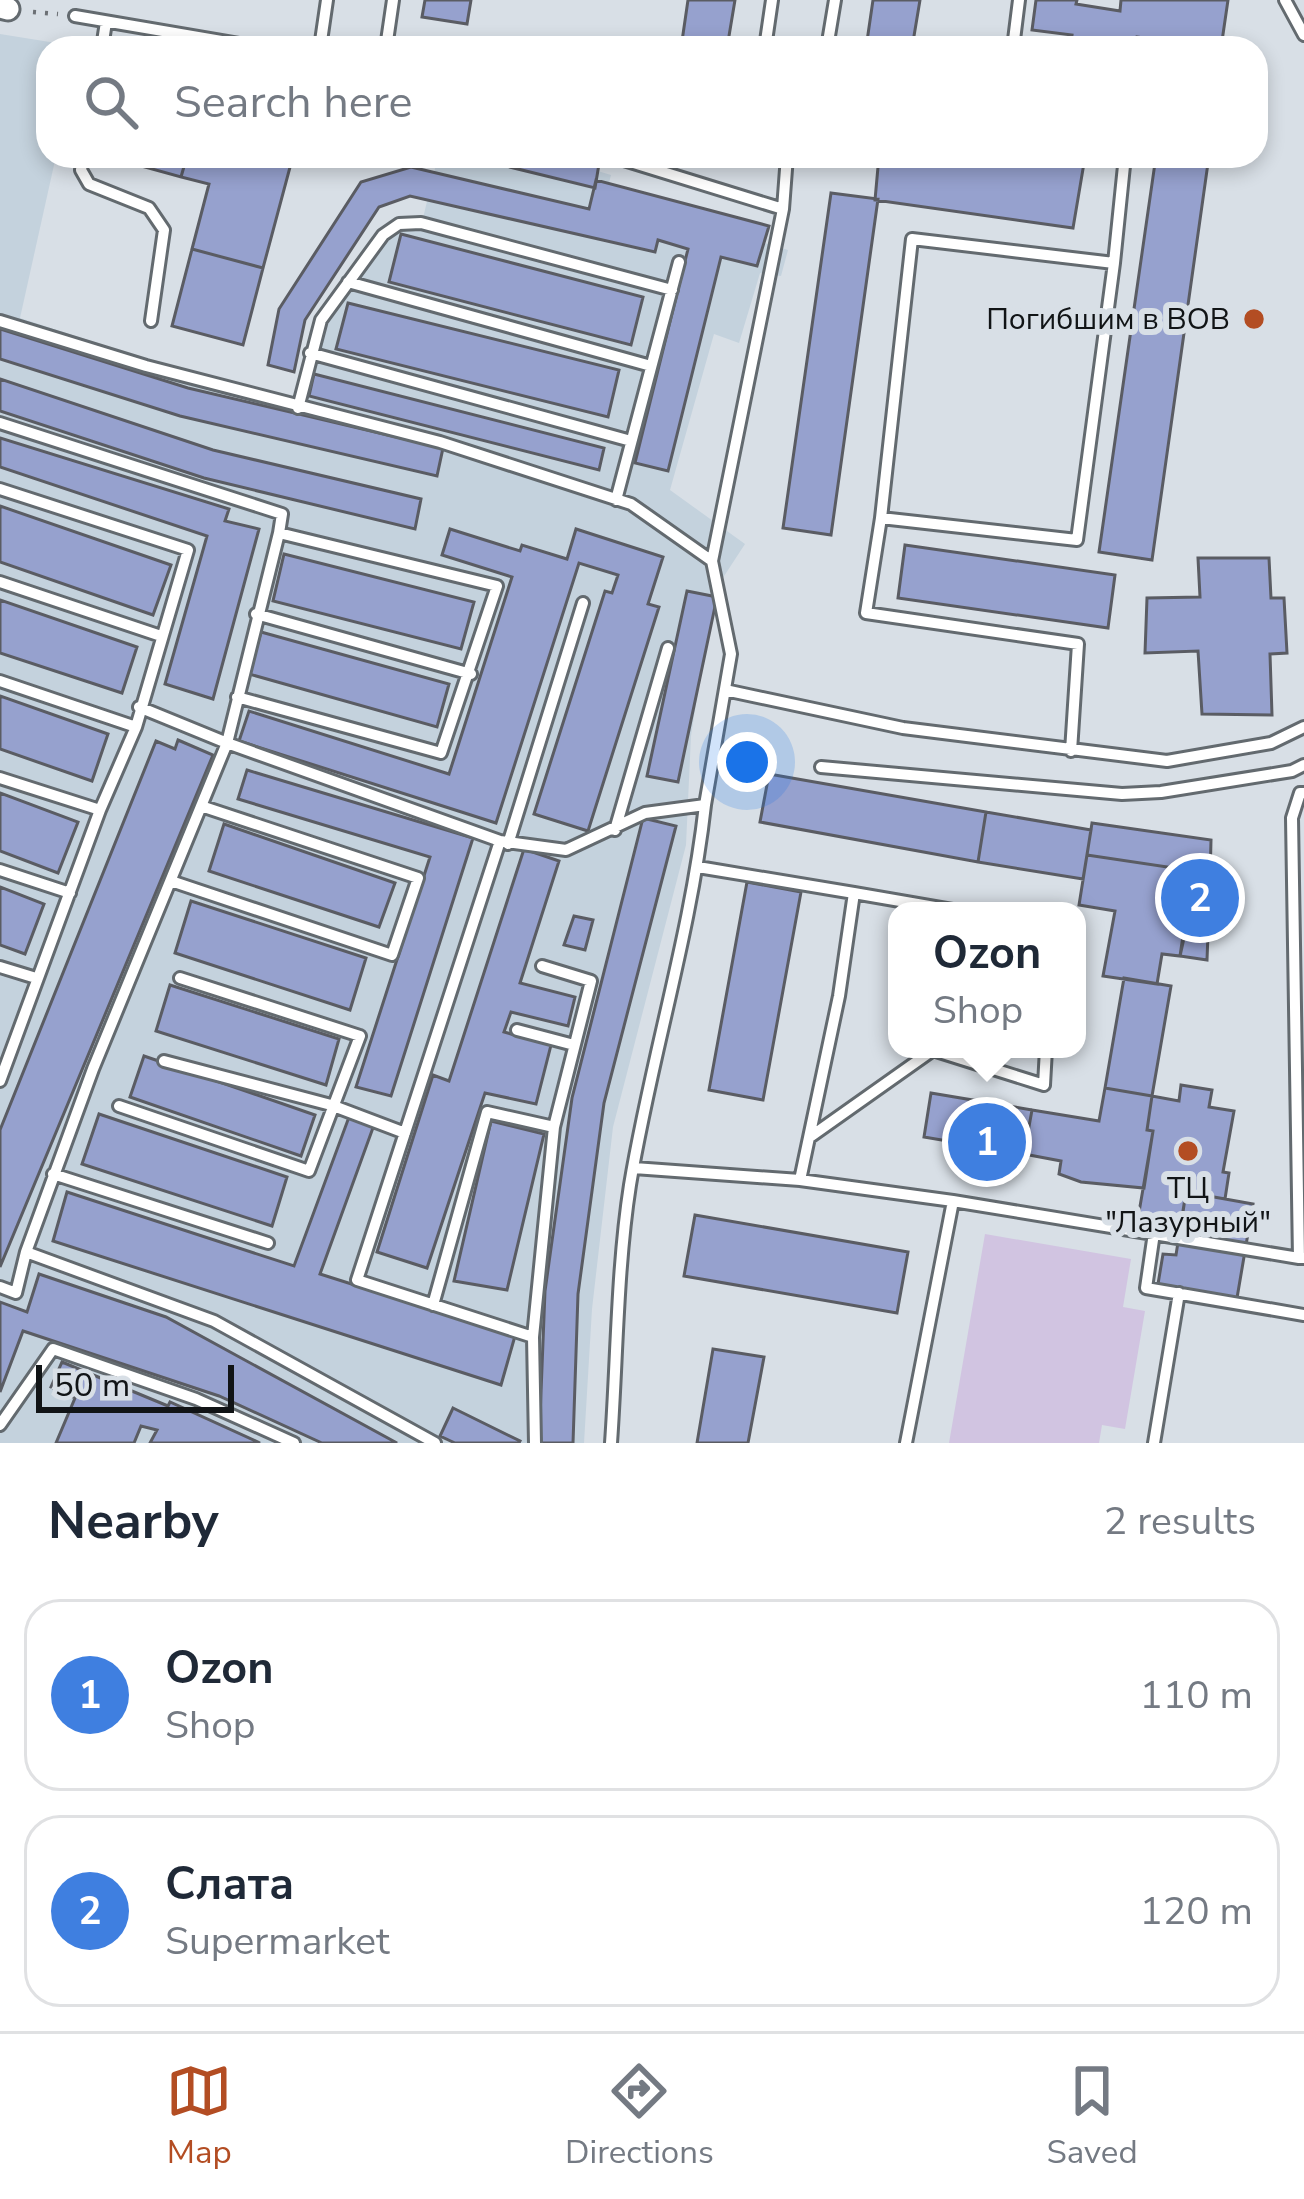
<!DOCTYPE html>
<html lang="en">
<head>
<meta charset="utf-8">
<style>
	:root { --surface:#fff; --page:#f6f6f7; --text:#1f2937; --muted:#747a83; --line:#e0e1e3; --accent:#b34d23 }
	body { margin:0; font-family:"Nunito Sans",sans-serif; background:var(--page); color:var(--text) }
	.scale { position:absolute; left:36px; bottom:30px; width:198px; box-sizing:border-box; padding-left:12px; border:6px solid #111416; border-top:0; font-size:33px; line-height:42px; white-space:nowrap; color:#111416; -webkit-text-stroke:9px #d8dfe6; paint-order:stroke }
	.you { position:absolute; left:747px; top:762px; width:42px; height:42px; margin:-30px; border:9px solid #fff; border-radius:50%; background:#1a73e8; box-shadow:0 0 0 18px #1a73e833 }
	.badge { display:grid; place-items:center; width:78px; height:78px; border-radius:50%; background:var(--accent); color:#fff; font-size:39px; font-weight:700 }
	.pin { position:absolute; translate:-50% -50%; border:6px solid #fff; box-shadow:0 3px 12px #0006 }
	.popup { position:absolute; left:888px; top:902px; width:198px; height:156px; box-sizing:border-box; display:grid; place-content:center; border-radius:24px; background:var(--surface); filter:drop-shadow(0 3px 9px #0005); font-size:39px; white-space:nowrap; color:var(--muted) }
	.popup b { font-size:45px; color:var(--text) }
	.popup::after { content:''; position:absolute; left:50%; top:100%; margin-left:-24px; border:24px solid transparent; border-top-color:var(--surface) }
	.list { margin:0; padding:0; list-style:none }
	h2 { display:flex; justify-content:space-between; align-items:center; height:156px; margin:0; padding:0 48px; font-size:51px }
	h2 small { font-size:39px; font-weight:400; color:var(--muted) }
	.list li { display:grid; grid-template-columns:78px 1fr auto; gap:36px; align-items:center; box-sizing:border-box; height:192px; margin:0 24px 24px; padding:0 24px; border:3px solid var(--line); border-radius:36px }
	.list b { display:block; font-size:45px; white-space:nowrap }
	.list p { margin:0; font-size:39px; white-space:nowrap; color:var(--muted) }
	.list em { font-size:39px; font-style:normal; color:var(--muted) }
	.icon { flex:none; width:66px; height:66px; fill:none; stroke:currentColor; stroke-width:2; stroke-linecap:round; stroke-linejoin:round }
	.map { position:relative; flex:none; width:1304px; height:1443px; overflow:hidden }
	.search { position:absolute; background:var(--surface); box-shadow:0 6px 18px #0003; left:36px; right:36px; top:36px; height:132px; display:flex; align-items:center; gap:30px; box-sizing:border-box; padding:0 42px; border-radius:36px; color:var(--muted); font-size:45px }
	.sheet { height:588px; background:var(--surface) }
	nav { display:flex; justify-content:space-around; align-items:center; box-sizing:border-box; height:168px; border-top:3px solid var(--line); background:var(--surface); font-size:33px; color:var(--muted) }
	nav a { display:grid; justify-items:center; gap:6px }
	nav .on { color:var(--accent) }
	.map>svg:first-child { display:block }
</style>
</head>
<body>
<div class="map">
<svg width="1304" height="1443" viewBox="0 0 1304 1443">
	<rect width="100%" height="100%" fill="#d8dfe6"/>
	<path fill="#c4d2dd" d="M0,34l81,13 -33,1v108h8l-36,162 182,59 98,24 16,-59 72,-113 35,-11 15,-62h110l63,19 -5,20 182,55 -7,26 -21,-3 -21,70 -25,-9 -44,156 75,54 -32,49 -22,143 -5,109 -73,282 -21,182 -8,134h-584z"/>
	<path fill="#d1c4e1" d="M985,1234l146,25 -8,48 22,4 -20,118 -23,-4 -3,18h-150z"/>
	<path fill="#96a1ce" stroke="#5a5c63" stroke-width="3" d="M425,0h46l-4,24 -45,-7z
		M688,0h47l-8,48h-46z
		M873,0h47l-8,48h-46z
		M1036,0h41l-1,4 44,7 1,-11h107l-7,48h-46l1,-5 -39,-6 -2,11h-65l2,-13 -40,-5z
		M105,156h82l-6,21z
		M187,156h106l-30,112 -71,-19 17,-65 -28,-7z
		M465,156h127l8,2 -5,30z
		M879,156h157l48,7 -11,65 -198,-28z
		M1156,156h53l-57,404 -53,-8z
		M411,167l178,42 7,-29 173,46 -12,40 -36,-9 -53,214 -33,-8 53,-214 -30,-9 -3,12 -245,-56 -31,11 -74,113 -11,52 -26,-7 11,-56 82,-127z
		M831,193l47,6 -47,336 -48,-7z
		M401,234l242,63 -12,48 -242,-63z
		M192,249l71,19 -20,77 -71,-19z
		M348,303l271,67 -11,47 -272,-68z
		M0,329l188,59 255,60 -6,28 -257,-60 -180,-57z
		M314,374l290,74 -5,22 -290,-74z
		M0,379l213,71 208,49 -6,30 -211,-51 -204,-67z
		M0,438l229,71 -4,12 34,8 -46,170 -48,-15 42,-148 -207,-69z
		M0,506l171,59 -18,50 -153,-53z
		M450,529l70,22 2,-6 45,14 9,-30 87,28 -15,47 11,3 -71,224 -54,-17 71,-223 7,2 6,-18 -39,-12 -83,260 -257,-82 10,-30 200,63 63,-197 -70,-22z
		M905,545l210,30 -7,53 -210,-30z
		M284,554l190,48 -13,47 -188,-48z
		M1198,558h71l2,40h13l3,55 -17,1 2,61 -70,-1 -4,-63 -53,2 2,-55 53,-1z
		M687,591l30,6 -39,185 -31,-6z
		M0,600l137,47 -15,46 -122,-40z
		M261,632l188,52 -12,43 -188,-53z
		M0,696l108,38 -16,47 -92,-32z
		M178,740l35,15 -213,512v-137l156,-389 19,8z
		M247,770l226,68 -82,258 -35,-9 74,-230 -192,-58z
		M769,774l217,38 -8,50 -218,-40z
		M0,793l78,29 -20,51 -58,-22z
		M986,812l105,18 -8,49 -105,-17z
		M643,818l33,8 -72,277 -26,191 -5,149h-34l6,-152 27,-193z
		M1092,823l119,17 -1,40 6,1 -3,26h-4l-2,53 -27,-4 7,-47 -6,-40 -94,-14z
		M224,824l171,59 -16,44 -170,-56z
		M524,849l35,12 -39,122 55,14 -7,29 -57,-14 -7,20 47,13 -15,59 -51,-11 -58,175 -50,-16 56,-177 16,6z
		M1087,855l94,14 5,20v40l-6,27 -18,-2 -5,30 -54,-8 12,-65 -36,-6z
		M747,882l54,10 -38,208 -54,-10z
		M0,887l44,17 -19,50 -25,-9z
		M191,901l175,57 -16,52 -175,-57z
		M574,916l19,4 -8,30 -21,-5z
		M1124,978l47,8 -19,110 -47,-8z
		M170,985l169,54 -13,46 -170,-54z
		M144,1056l171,59 -14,41 -171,-59z
		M1181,1085l31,5 -3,17 25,4 -11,61 6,1 -4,26 -39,-7 -5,33 -43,-7 15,-87 -6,-1 5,-34 27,5z
		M1105,1088l47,8 -5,34 6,1 -9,57 -63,-6 -22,-8 2,-13 -37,-7 8,-44 67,11z
		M931,1093l101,17 -8,44 -100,-17z
		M99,1114l188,63 -15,49 -190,-62z
		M349,1117l25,8 -54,149 195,62 -14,49 -448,-144 14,-49 227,74z
		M491,1121l53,13 -37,156 -53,-9z
		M1186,1192l67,12 -16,94 -79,-14 5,-30 13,1z
		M695,1215l213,37 -11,61 -213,-37z
		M39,1274l127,43 231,126h-75l-103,-47 -196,-65 -23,61v-90l27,10z
		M713,1349l51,8 -16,86h-51z
		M62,1362l106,44 2,-4 90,41h-110l7,-13 -16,-4 -7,17h-78l19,-45 -24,-11z
		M453,1408l67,33 -1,2h-64l-15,-7z"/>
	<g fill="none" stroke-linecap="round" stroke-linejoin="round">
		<g stroke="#636a6f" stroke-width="16">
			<path id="service" d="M1285,0l19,35
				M75,16l188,32
				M102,48l4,-26
				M320,48l7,-48
				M386,48l7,-48
				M765,48l7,-48
				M827,48l8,-48
				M1013,48l6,-48
				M83,156l-2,14 8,14 60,24 15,22 -13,91
				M611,156l172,53
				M1114,263l11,-107
				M348,282l303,84
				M0,321l146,45 294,76 191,62 81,57 19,93 -26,151 -60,8 -79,37 -66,-9 -143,439 176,57 2,106
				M310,353l321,88
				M298,408l23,-88 62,-85 16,-11 22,-1 251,67
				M0,423l282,91 -3,19 218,53 -56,167 -204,-56
				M0,489l188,61 -52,177 -36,83 -100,271
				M616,500l63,-238
				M881,518l31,-279 202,24 -37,277 -196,-22 -15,95 212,31 -7,107
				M712,561l71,-352 4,-53
				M0,582l161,54
				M256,614l215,60
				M0,681l136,46
				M725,690l178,38 264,33 104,-18 33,-16
				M139,707l88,36 273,98
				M821,767l301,27 39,-2 131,-21 12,-6
				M0,778l100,32
				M1304,793h-4l-8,25 7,440h5
				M615,830l53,-182
				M508,844l75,-241
				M698,867l156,26 -15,103 -39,184 153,21 -47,242
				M0,870l70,23
				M171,881l221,74 26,-77 -217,-72
				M854,893l104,18
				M0,967l36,11
				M517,1030l57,15
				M164,1061l167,44 74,28
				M119,1106l190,65 51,-135 -180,-58
				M810,1137l123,-87 111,35 2,-36
				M634,1168l166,12
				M53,1174l215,69
				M953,1201l346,57
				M1154,1233l-8,55 158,27
				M26,1252l188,69 221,122
				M0,1287l16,6 10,-41 67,-183 134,-326 52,-210
				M433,1305l54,-193 67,15
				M533,1337l21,-210 37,-146 -49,-15
				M0,1425l53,-76 143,50 98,44
				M611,1443c6,-84 6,-175 19,-258 21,-127 61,-253 75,-380
				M1154,1443l25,-150"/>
		</g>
		<g stroke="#636a6f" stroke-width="27">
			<path id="minor" d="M0,7l8,2"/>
		</g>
		<path stroke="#6c7075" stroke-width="4.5" stroke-dasharray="3 9" stroke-linecap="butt" d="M33,12l25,2"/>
		<use href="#service" stroke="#fff" stroke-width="10"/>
		<use href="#minor" stroke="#fff" stroke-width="21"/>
	</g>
	<g fill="#b34d23" stroke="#d8dfe6" stroke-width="4.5">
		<circle cx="1254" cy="319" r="12"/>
		<circle cx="1188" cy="1151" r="12"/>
	</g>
	<g text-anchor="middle" stroke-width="12" stroke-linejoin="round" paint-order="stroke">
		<g font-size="30" fill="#111416" stroke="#d8dfe6" text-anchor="end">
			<text x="1230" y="329">Погибшим в ВОВ</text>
			<text x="1188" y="1198" text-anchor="middle">ТЦ<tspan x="1188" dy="34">"Лазурный"</tspan></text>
		</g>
	</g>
</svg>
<div class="scale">50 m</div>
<div class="you"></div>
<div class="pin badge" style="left:987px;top:1142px;background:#3f7fe0">1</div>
<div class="popup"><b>Ozon</b>Shop</div>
<div class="pin badge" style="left:1200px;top:898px;background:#3f7fe0">2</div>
<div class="search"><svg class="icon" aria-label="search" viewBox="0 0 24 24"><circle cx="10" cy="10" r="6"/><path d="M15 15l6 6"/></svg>Search here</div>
</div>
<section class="sheet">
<h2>Nearby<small>2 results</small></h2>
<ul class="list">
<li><span class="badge" style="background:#3f7fe0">1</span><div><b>Ozon</b><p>Shop</p></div><em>110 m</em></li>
<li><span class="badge" style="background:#3f7fe0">2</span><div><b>Слата</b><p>Supermarket</p></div><em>120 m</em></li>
</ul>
</section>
<nav>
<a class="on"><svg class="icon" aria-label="map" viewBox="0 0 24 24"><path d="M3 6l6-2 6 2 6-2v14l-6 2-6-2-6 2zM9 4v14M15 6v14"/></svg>Map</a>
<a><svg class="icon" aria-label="directions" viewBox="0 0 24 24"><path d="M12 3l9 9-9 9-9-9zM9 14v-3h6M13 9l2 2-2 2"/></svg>Directions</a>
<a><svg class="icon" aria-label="saved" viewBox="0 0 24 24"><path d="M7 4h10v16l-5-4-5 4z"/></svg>Saved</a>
</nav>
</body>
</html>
